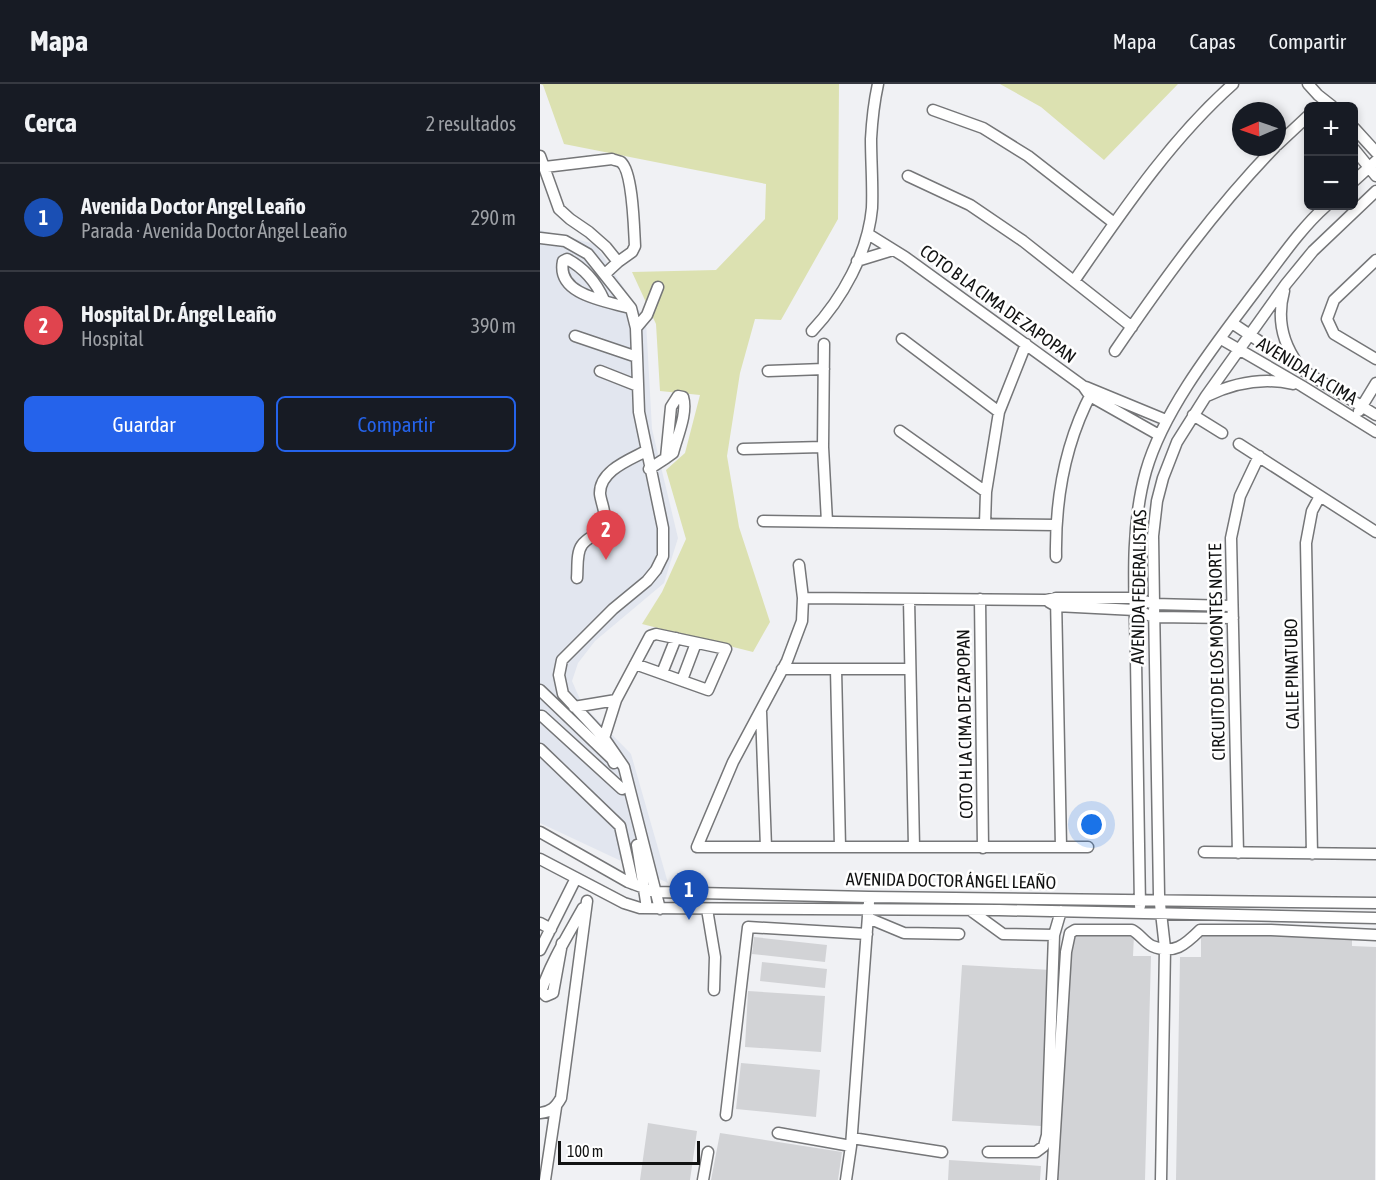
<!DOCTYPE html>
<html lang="es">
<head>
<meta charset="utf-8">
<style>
	:root { --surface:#171b24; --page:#20242c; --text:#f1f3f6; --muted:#9ea1a6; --line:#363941; --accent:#2563eb }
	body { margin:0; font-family:"Asap Condensed",sans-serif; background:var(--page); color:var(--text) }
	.controls { position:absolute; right:18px; top:18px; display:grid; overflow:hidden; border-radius:9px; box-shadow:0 3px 9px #0003 }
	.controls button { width:54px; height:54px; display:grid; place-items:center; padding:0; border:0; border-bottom:2px solid var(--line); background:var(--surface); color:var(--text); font:30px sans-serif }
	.compass { position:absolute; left:692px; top:18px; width:54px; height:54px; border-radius:50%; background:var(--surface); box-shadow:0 3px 9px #0003; rotate:268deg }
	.scale { position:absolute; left:18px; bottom:15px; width:142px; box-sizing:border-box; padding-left:6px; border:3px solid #111212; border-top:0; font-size:16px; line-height:21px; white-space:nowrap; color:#111212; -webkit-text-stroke:4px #fff; paint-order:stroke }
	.you { position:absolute; left:552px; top:741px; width:21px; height:21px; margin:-15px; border:4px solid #fff; border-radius:50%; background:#1a73e8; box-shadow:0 0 0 9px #1a73e833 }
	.badge { display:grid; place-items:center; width:39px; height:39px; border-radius:50%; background:var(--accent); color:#fff; font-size:20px; font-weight:700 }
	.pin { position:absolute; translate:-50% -50px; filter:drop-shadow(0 2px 3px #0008) }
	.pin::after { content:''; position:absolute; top:32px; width:21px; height:18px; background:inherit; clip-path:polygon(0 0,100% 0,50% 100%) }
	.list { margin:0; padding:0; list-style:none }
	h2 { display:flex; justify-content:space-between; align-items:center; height:78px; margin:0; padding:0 24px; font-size:26px }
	h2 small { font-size:20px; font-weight:400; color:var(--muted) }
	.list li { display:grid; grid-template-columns:39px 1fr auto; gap:18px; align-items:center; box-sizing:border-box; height:108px; padding:0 24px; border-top:2px solid var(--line) }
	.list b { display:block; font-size:22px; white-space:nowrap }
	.list p { margin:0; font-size:20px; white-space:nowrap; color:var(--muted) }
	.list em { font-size:20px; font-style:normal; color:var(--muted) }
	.actions { display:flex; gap:12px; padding:18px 24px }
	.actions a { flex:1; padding:14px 0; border:2px solid var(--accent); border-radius:9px; text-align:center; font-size:21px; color:var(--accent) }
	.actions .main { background:var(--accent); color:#fff }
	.map { position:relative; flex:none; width:836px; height:1096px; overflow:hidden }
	header { display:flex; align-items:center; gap:36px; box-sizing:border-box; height:84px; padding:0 30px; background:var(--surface); border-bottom:2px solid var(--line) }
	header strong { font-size:28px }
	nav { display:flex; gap:33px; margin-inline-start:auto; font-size:21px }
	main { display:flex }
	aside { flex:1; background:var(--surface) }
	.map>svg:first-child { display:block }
</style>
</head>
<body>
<header>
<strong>Mapa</strong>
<nav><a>Mapa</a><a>Capas</a><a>Compartir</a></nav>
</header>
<main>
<aside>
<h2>Cerca<small>2 resultados</small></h2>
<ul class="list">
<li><span class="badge" style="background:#1a4fb4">1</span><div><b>Avenida Doctor Angel Leaño</b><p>Parada · Avenida Doctor Ángel Leaño</p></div><em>290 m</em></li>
<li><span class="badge" style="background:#e0444e">2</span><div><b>Hospital Dr. Ángel Leaño</b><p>Hospital</p></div><em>390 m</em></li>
</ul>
<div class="actions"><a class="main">Guardar</a><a>Compartir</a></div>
</aside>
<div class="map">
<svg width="836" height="1096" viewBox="0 0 836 1096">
	<rect width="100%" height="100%" fill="#f0f1f4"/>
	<path fill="#e2e6ef" d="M0,146l55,14 51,77 6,108 26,109 -14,45 -69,58 -17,22 -6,18 10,23 49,50 37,129 -128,-60z"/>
	<path fill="#dce1b1" d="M0,0h299l-1,135 -57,101 -26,-1 -15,54 -13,83 12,71 31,95 -17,30 -111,-28 20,-32 24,-53 -20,-69 19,-17 15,-58 -40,-4 -4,-67 -24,-52 84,-2 49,-51 1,-35 -202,-40 -21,-59z
		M460,0h178l-74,76 -63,-53z"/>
	<path fill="#d2d3d6" d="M533,851h61l-1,21h18l-6,224h-89z
		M661,851l151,2v9l24,1 -1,233h-199l4,-223h21z
		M214,853l73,8 -2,17 -73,-8z
		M222,878l65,7 -2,19 -65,-7z
		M422,881l89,5 -10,156 -89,-5z
		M208,907l77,5 -4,56 -76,-5z
		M201,979l79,7 -4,47 -80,-8z
		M108,1039l49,8 -7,49h-50z
		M180,1049l122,19 -4,28h-127z
		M409,1076l92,6 -1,14h-92z"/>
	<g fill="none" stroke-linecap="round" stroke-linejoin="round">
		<g stroke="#757678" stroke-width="13">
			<path id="minor" d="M768,0l10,11 14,11
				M393,26l50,18 45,28 86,67
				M814,44l22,24
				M737,61l31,-29
				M814,65l22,27
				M0,72l19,53 11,10 19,13 17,15 12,15 -13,12
				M5,83l67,-8c1,1 8,2 9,3 12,10 13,68 14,84l-3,6 -14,10
				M368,92l62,29 53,36 109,86
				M814,97l22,-20
				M328,150l37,23 178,129 7,10 69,39
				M0,154l25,3 23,13 43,54 5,20 3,84 24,116v28l-7,14 -9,11 -34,28 -51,51 -3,15 4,19 41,44 20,29 36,142
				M836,176l-42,40 -7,19 7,15 42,25
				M317,177l36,-11
				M534,197c48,-69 96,-141 159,-197
				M744,207c-7,26 -2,51 14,73
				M64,216c-8,-18 -20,-32 -37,-41l-4,2c-7,34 43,40 67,47
				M692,239l72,48 72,44
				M96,244l11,-13 11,-28
				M272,247c30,-32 56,-78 60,-123 1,-23 -1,-46 -1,-69 1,-18 3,-37 7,-55
				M35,252l62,21
				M362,255l97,73
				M681,255l81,47 74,46
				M284,260l-1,103 4,75
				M575,267c49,-72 100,-142 160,-204
				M60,287l38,15
				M228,287l56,-2
				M546,303l80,33
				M667,312c27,-13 56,-19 86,-12
				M819,327l17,-28
				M653,331l29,18
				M360,347l86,61
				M699,360l137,88
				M203,365l80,-2
				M109,385l17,-11 5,-51 7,-11 5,1c5,16 -6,40 -10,56l-7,5
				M223,437l293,4
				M445,440l1,-32 13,-80 27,-68
				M516,473c-1,-58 9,-114 36,-165
				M259,481l4,33 -1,23 -15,40 -54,101 -36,85h391
				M37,494c1,-10 -1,-25 5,-33 6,-9 21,-11 23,-23 1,-9 -4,-20 -5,-28 -1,-23 29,-34 46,-43
				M263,514l243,2 10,-2h79l19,6 78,2
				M516,514l5,249
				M369,515l5,248
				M440,515l3,249
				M509,518l7,4 79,4 19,7 79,1
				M242,585h127
				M296,585l4,178
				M122,589l14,-35
				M142,596l14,-37
				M0,606l72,69 2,4
				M34,623l42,-7
				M221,628l5,135
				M0,632h2l80,73
				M64,654l12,-38 34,-64 6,-2 70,15 -18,41 -73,-26
				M0,665l80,77 13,58
				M0,748l88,50 27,10 214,5 507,6
				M97,761l10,63
				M664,768l172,2
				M698,769l-7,-315 9,-42 19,-40
				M772,770l-6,-311 6,-32 8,-15
				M0,775l84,44 16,5 359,2 377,8
				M600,822c-2,-82 -3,-164 -4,-246 -1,-62 -7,-129 10,-189 18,-63 72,-130 111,-182 22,-28 42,-59 69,-83
				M167,825l8,48 -1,33
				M430,826l33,24 51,1 7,-24
				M328,834l36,15 55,1
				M0,839l11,6
				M22,859l-9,50 -7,3 -4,-4v-3c10,-29 26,-54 41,-81
				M0,866l36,-72
				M0,1029c11,-1 16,-6 21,-15l26,-197
				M186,1031l22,-188 119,7
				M238,1049l73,13
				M312,1054l90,14
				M448,1068h48l8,-6 3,-11 7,-200
				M5,1096l11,-73
				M163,1096l5,-28
				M306,1096l5,-34 18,-244
				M512,1096l14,-228 4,-19 5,-3h57c8,4 12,12 20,16 22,9 33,-1 48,-16h71l105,5
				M621,1096l4,-232 -6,-53 -5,-291 -1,-68 4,-35 6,-23 14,-36 29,-46 80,-112 27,-33 63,-60"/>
		</g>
		<use href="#minor" stroke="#fff" stroke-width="10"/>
	</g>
	<g text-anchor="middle" stroke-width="5" stroke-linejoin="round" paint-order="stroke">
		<g font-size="18" fill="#111212" stroke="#fff">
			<text transform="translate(458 220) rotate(36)" y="6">COTO B LA CIMA DE ZAPOPAN</text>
			<text transform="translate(767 287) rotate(31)" y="6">AVENIDA LA CIMA</text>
			<text transform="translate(599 503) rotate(-89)" y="6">AVENIDA FEDERALISTAS</text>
			<text transform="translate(677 568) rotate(-91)" y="6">CIRCUITO DE LOS MONTES NORTE</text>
			<text transform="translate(752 590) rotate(-91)" y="6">CALLE PINATUBO</text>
			<text transform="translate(425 640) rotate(-91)" y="6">COTO H LA CIMA DE ZAPOPAN</text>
			<text transform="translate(411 797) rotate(1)" y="6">AVENIDA DOCTOR ÁNGEL LEAÑO</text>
		</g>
	</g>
</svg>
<div class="controls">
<button>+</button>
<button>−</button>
</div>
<svg class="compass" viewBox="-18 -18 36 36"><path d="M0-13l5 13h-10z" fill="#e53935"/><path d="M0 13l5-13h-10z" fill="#9ea1a6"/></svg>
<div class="scale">100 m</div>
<div class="you"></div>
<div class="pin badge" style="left:149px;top:836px;background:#1a4fb4">1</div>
<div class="pin badge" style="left:66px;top:476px;background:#e0444e">2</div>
</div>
</main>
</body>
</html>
